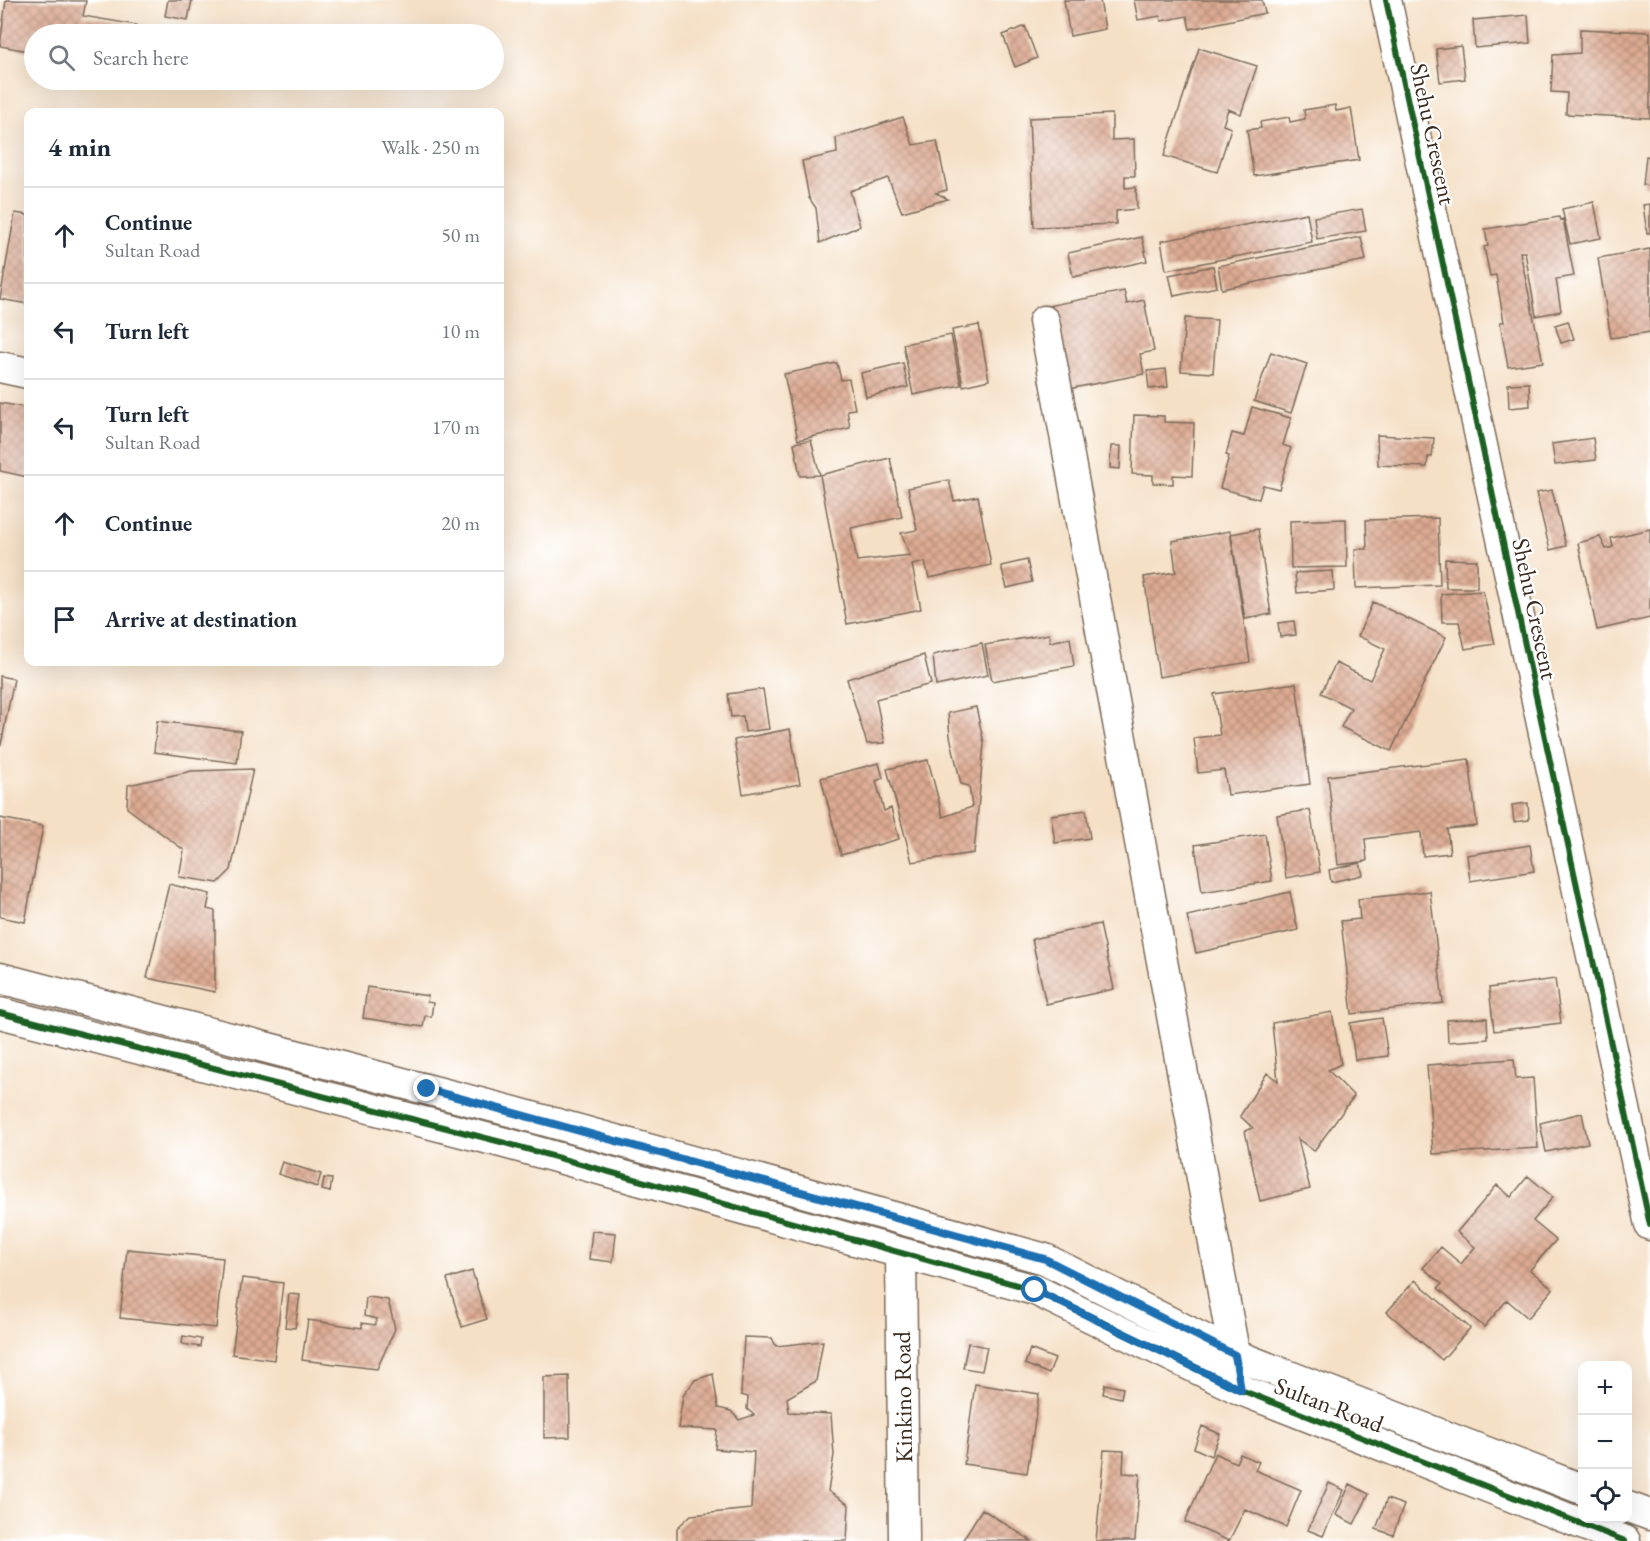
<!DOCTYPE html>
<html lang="en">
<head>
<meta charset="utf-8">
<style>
	:root { --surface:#fff; --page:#f2f2f3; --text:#1f2937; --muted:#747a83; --line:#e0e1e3 }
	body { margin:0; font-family:"EB Garamond",serif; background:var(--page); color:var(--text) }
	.controls { position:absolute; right:18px; bottom:18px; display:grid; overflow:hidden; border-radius:12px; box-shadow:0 6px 24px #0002 }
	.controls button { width:54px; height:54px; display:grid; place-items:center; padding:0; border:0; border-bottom:2px solid var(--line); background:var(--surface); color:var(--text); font:30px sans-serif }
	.stop { position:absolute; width:18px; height:18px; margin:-14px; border:4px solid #1f6fb2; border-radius:50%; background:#fff }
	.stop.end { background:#1f6fb2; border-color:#fff; box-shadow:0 2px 6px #0008 }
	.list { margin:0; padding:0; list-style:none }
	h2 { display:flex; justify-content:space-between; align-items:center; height:78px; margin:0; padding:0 24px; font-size:26px }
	h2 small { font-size:20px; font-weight:400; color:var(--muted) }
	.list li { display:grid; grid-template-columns:39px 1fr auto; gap:18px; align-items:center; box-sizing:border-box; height:96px; padding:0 24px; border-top:2px solid var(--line) }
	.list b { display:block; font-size:22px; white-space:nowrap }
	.list p { margin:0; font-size:20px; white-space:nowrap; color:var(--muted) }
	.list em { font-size:20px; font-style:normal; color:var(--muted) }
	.icon { flex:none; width:33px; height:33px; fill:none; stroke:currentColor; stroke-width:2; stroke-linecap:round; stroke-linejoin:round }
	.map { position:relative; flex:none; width:1650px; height:1541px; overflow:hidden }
	.search { position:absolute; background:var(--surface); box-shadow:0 6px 24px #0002; left:24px; top:24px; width:480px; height:66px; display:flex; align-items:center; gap:15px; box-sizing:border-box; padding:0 21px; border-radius:33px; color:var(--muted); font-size:22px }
	.panel { position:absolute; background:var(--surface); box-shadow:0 6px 24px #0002; left:24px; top:108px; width:480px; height:558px; border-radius:12px }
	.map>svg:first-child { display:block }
</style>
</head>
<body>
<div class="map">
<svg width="1650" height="1541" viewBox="0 0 1650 1541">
	<defs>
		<pattern id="building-cross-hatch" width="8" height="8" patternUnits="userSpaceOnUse" patternTransform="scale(1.5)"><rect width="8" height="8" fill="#ddaa92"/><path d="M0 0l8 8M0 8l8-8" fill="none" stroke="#b48b77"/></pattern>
	</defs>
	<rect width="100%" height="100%" fill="#fff"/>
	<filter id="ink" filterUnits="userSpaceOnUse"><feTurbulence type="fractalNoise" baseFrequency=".0167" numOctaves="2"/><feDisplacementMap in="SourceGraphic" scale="12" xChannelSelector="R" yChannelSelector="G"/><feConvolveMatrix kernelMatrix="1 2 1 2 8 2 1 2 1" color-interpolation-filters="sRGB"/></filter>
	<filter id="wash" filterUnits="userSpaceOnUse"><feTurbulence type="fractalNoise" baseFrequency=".008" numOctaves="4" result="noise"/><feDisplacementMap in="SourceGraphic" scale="24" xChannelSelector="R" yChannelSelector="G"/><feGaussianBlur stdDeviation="1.35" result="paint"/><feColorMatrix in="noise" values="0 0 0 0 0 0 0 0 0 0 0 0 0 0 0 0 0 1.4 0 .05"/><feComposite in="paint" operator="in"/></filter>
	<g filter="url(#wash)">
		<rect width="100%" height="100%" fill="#f5e0c6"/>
		<g id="blocks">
			<path fill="url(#building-cross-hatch)" d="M6,0l80,1 -3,15 54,9 -1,9h-102v18l-34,-6z
				M168,0h24l-4,20 -23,-4z
				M1064,0h36l5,29 -35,7z
				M1134,0h128l3,13 -75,16 -3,-13 -26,5 -1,-5 -22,4z
				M1528,15l2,28 -55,5 -2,-28z
				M1025,26l12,32 -22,9 -12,-32z
				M1580,29l70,3v86l-84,-4 1,-21 -16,-1 2,-37 27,-2z
				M1461,46l4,33 -25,3 -4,-33z
				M1199,48l58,18 -16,48 -13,-5 -5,16 8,3 -14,44 -53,-16z
				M1335,105l1,6 15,-3 8,52 -105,16 -7,-46 14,-2 -1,-6 29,-5 1,5 15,-3 -1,-9z
				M1112,114v26l22,-1 1,37h-10v12l11,-1 1,22 -21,2v13l-82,3 -5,-109z
				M903,117l10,28 24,-4 10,49 -11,3 12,6 -46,13 -14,-34 -38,13 10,35 -40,17 -4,-35 -7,-10 -7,-37 35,-8 -1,-15z
				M1646,156l4,1v29l-7,-1z
				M1594,202l7,36 -31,6 -8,-35z
				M1650,204v29h-3l-4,-28z
				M1362,209l4,22 -49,8 -3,-22z
				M15,213l13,2v89l-28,-5z
				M1307,213l5,29 -146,28 -5,-29z
				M1559,217l1,3 3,-1 11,57 -18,3 5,32 -25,5 -11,-64h-5l23,110 -35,5 -8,-45h4l-8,-47 -6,1 -6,-29 4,-1 -3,-17z
				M1142,237l5,24 -74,16 -5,-24z
				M1361,237l5,23 -144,29 -4,-23z
				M1650,249v83l-39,6 -13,-80z
				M1213,266l4,21 -43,9 -5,-21z
				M1124,291l3,13 17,-4 10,51 -14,3 4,20 -81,16 -16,-84z
				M1185,318l32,2 -4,53 -32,-2z
				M1568,321l6,18 -13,4 -6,-18z
				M979,325l10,55 -26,6 -11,-56z
				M951,335l10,50 -48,10 -10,-51z
				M1271,352l36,12 -16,49 -37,-12z
				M837,363l4,17 8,-1 6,30 -8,1 3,18 -52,12 -14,-66z
				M903,363l5,24 -42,10 -5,-24z
				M1166,369l2,18 -19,2 -2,-18z
				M1529,383l1,23 -21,2 -1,-24z
				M0,403l28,5v69l-28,-6z
				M1252,407l39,11 -8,27 8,3 -12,41 -16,-4 -4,14 -39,-11 9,-32 -3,-1 6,-22 12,3z
				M1134,415l30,1v6l30,1 -2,53 -19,-1v9l-20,-1v-8l-21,-1z
				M1377,435l57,3 -2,19h-4l-1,10 -49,-2z
				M1593,438l3,22 -41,5 -3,-21z
				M811,440l9,35 -20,1 -6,-33z
				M1111,446h10l-1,23 -10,-1z
				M890,458l12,59 -51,11 6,33 53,-6 -9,-22 16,-3 -9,-42 41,-8 5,21 24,-5 13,69 -62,13 -4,-16 -13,3 9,44 -74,15 -27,-149z
				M1552,490l14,56 -16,4 -14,-57z
				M1438,518l2,67 -84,3 -1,-39h12l-1,-29z
				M1346,519l1,48 -56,1 -1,-47z
				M1258,529l13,85 -26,5 -14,-85z
				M1650,529v89l-53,12 -19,-87 22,-6 6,12 7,-2 -2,-9z
				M1230,531l20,131 -91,15 -15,-100 32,-5 -4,-31z
				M1445,559l32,1v28h-31z
				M1027,560l5,22 -25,6 -6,-22z
				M1333,571l1,19 -37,3 -2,-20z
				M1483,591l12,53 -30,5 -6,-27h-17l-1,-28z
				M1373,602l73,35 -55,114 -50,-24 10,-19 -30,-15 15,-30 34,17 15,-31 -27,-13z
				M1294,621l2,14 -16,2 -2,-14z
				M1049,634l1,8 20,-4 4,28 -82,15 -7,-36z
				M982,643l6,32 -52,11 -3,-31z
				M924,655l7,29 -55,15 9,44 -18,1 -20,-65z
				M0,676l14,3 -13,66h-1z
				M1296,683l14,101 -82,11 -4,-25 -26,3 -4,-35 26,-3 -6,-41z
				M763,689l6,40 -24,3 -2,-16 -12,1 -3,-23z
				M976,707l8,36 -10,110 -62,9 -25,-93 41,-9 15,57 29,-10 -3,-21 -8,-2 -11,-48 -2,-23z
				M157,721l84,10 -4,32 -83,-11z
				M790,729l10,55 -57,10 -9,-54z
				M1469,759l8,67 -30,3 3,24 -27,3 -2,-24 -56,7 2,22 -29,4 -10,-89z
				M879,763l4,15 -7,3 8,30 7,-3 8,31 -58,16 -20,-77z
				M253,769l-22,101 -13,13 -39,-6 5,-27 -57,-42 1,-23 64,-14z
				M1528,803l1,17 -15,2 -2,-17z
				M1086,810l4,28 -35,5 -4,-28z
				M1310,810l10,62 -34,6 -9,-63z
				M0,818l43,8 -18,96 -25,-5z
				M1265,834l7,47 -70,11 -7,-47z
				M1530,845l4,26 -64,10 -3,-26z
				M1360,863l3,12 -32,7 -2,-12z
				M169,884l41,10 -3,15 8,2v81l-68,-14z
				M1430,891l13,112 -91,11 -11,-93 19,-2 -2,-20z
				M1290,892l8,38 -102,23 -9,-37z
				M1100,924l14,65 -68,15 -14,-65z
				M1555,979l6,44 -67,8 -5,-43z
				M367,987l61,9 -1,6 6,1 -2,14 -6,-2 -2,12 -60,-9z
				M1332,1012l9,52 -13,6 26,26 -40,55 -16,-12 12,50 -50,12 -15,-70 8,-3 -13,-12 27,-43 11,8 -6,-58z
				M1382,1018l6,38 -33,4 -5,-37z
				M1487,1018l1,21 -40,3 -1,-22z
				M1514,1059l2,20 17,-1 5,70 -105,6 -6,-89z
				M1582,1113l6,30 -42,9 -6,-29z
				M282,1162l39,12 -4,13 -39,-13z
				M1528,1176l25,21 -20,24 23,19 -26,30 23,19 -25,29 -21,-18 -23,27 -46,-39 4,-4 -19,-16 18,-21 20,17 14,-17 -18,-15 40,-47 14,12z
				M324,1178l8,1 -2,13 -8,-2z
				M592,1231l24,2 -3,29 -24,-3z
				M127,1249l96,9 -7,70 -96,-10z
				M472,1271l15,48 -25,8 -15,-48z
				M242,1278l41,5 -9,77 -42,-6z
				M1415,1280l55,48 -28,32 -55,-48z
				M289,1294l11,1 -5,33 -10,-1z
				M369,1297l19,3 7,29 -18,40 -75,-9 6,-40 54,8v-5l13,2 2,-6 -13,-3 2,-18z
				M183,1336l18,3 -1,8 -18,-3z
				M744,1337l28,1 4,8 47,-5 -7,40 -29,17 2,14 42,2 3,41 -6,36 21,14 -2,36h-170v-13l14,-13 60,-6 3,-57 -39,-3 2,-19 -39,-2 5,-32 12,-16 18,-6 5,34 13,3 8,9 15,-5 -7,-6 1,-12 -7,-2z
				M968,1343l19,4 -5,24 -19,-3z
				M1030,1349l25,10 -6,15 -24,-10z
				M569,1376l1,61 -26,1v-61z
				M975,1384l64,10 -12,79 -63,-9z
				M1105,1384l18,4 -2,10 -18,-4z
				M1202,1426l18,8 -9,22 -17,-8z
				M1104,1450l20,1 -1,22 17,1 -5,67h-39z
				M1215,1453l21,10 4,-9 19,8 -4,8 46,20 -15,37 -41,-18 -16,32 -44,-19z
				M1329,1483l15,7 -21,46 -15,-6z
				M1350,1484l19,10 -15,30 -18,-9z
				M1387,1499l17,6 -11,30 -17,-6z
				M982,1509l50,32h-70z"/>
		</g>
	</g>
	<g filter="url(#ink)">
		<use href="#blocks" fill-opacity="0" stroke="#7c6a59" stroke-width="1.5"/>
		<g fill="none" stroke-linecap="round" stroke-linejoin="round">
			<g stroke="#7c6a59" stroke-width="33">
				<path id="minor" d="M1386,0l264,1225
					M1044,321l193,1047
					M0,367l28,6
					M0,978l514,134 531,147 190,96 347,134
					M0,1013l505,130 530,147 206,100 384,151
					M901,1253l3,288
					M1628,1507l22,8"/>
			</g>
			<use href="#minor" stroke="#fff" stroke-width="30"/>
			<g stroke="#fff" stroke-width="10">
				<path id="cycleway" d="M1386,0l264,1225
					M0,1013l505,130 530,147 206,100 384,151"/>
			</g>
			<use href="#cycleway" stroke="#1b5e20" stroke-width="6"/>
		</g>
	</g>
	<g fill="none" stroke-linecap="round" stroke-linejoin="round" filter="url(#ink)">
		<path stroke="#1f6fb2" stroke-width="8" d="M427,1089l618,170 190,96 6,35 -206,-100"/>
	</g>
	<g text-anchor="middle" stroke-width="4.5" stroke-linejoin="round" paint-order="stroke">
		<g font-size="24" fill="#3b2a1e" stroke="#fff">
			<text transform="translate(1433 134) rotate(78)" y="8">Shehu Crescent</text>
			<text transform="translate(1535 609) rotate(78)" y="8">Shehu Crescent</text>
			<text transform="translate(903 1397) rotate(-91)" y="8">Kinkino Road</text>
			<text transform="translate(1329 1405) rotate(21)" y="8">Sultan Road</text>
		</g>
	</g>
</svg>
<div class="controls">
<button>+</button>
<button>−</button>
<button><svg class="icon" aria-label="locate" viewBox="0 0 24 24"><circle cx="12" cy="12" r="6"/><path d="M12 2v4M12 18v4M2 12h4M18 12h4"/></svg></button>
</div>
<div class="stop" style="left:1035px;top:1290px"></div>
<div class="stop end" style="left:427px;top:1089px"></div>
<div class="search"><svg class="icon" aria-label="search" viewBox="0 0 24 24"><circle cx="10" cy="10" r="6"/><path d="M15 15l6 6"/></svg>Search here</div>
<section class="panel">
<h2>4 min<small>Walk · 250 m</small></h2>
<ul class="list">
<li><svg class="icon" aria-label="ahead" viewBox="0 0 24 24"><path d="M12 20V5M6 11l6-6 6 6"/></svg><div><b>Continue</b><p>Sultan Road</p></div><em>50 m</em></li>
<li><svg class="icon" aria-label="left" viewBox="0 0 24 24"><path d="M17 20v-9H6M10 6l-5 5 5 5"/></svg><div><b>Turn left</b></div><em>10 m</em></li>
<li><svg class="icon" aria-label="left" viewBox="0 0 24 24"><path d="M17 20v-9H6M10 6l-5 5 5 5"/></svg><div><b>Turn left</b><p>Sultan Road</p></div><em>170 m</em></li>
<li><svg class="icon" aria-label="ahead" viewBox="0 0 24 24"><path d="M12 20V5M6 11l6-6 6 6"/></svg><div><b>Continue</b></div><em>20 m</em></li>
<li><svg class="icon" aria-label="arrive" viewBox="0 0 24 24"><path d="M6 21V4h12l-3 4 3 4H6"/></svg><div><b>Arrive at destination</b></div></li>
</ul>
</section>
</div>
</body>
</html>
